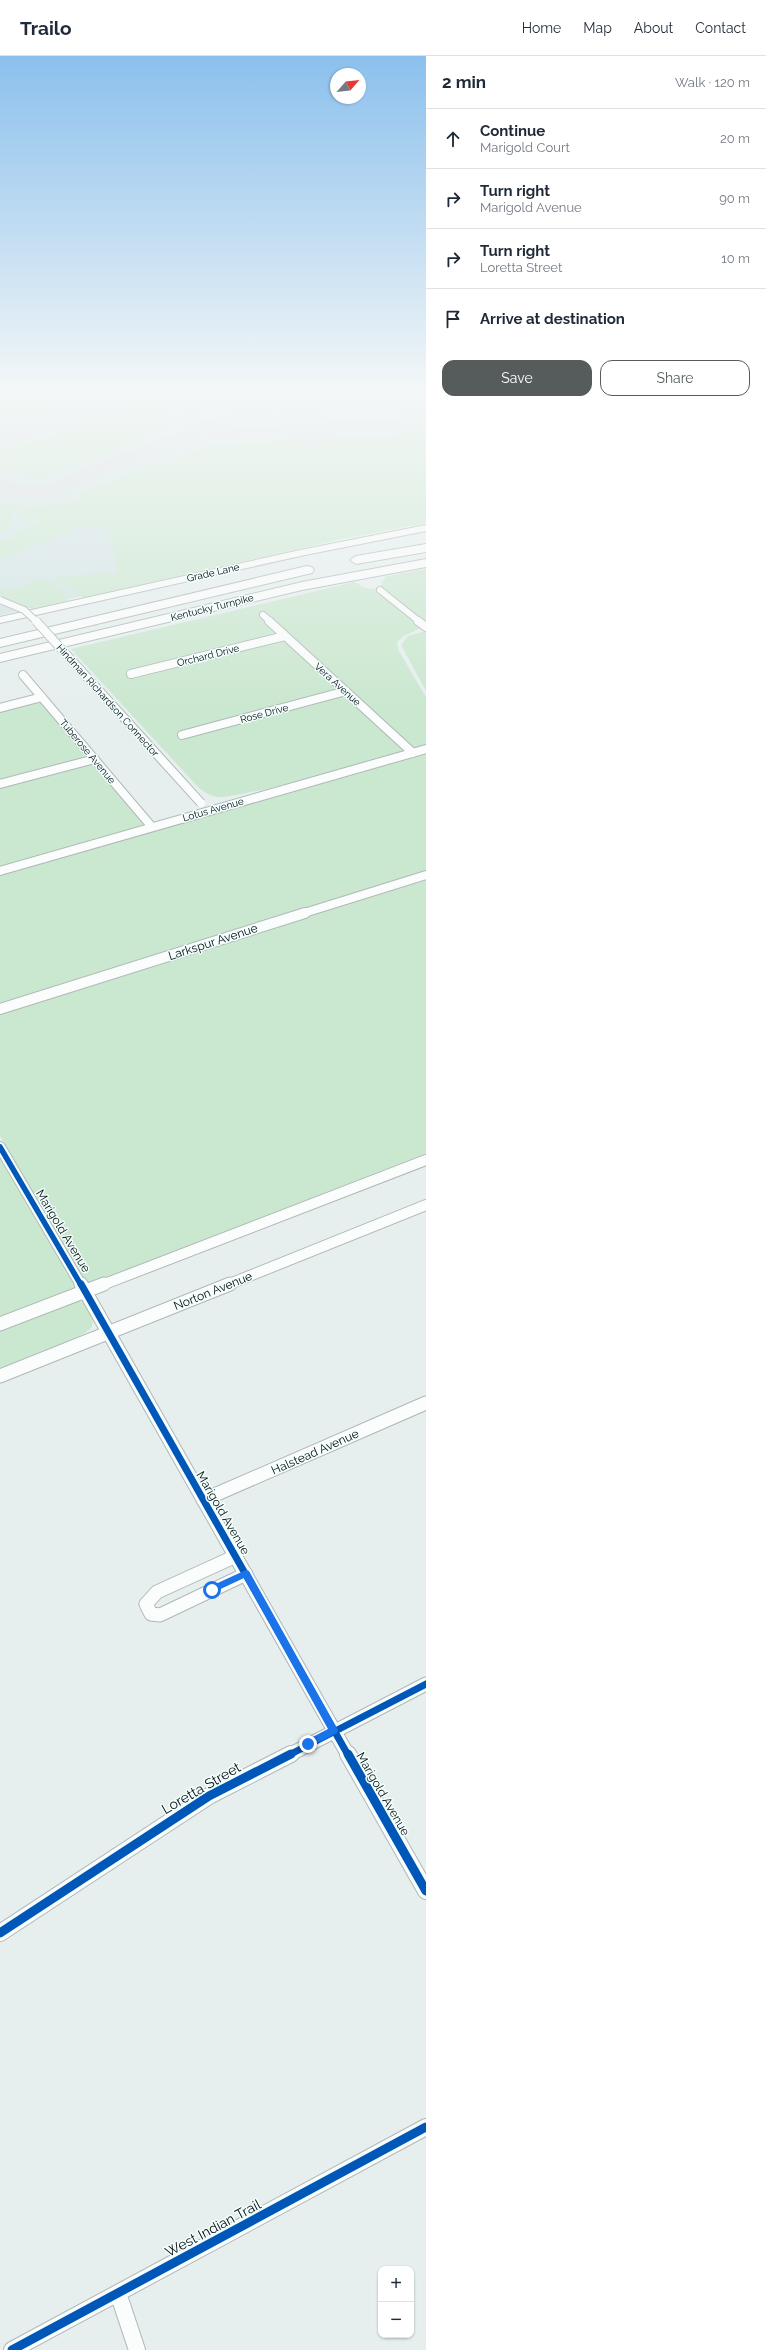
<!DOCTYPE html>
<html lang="en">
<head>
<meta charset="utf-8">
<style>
	:root { --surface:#fff; --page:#f2f2f3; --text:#1f2937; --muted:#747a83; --line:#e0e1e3; --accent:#565c5c }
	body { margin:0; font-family:Raleway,sans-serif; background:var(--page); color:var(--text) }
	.controls { position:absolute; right:12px; bottom:12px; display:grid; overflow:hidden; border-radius:8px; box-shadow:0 1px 3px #0004 }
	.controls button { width:36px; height:36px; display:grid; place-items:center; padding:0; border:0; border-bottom:1px solid var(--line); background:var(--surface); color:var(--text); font:20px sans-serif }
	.compass { position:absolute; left:330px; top:12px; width:36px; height:36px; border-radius:50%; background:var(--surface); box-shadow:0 1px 3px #0004; rotate:62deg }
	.stop { position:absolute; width:12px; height:12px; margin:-9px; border:3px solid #1a73e8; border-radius:50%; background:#fff }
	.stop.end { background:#1a73e8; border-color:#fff; box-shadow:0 1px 4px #0008 }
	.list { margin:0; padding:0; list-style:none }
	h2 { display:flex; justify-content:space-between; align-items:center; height:52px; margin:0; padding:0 16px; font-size:17px }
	h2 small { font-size:13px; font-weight:400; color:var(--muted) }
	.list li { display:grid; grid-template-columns:26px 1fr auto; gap:12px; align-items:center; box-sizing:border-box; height:60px; padding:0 16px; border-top:1px solid var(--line) }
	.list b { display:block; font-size:15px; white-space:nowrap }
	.list p { margin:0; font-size:13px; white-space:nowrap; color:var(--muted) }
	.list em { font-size:13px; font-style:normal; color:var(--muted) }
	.actions { display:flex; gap:8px; padding:12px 16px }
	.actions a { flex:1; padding:9px 0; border:1px solid var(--accent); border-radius:12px; text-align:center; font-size:14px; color:var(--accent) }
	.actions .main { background:var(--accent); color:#fff }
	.icon { flex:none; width:22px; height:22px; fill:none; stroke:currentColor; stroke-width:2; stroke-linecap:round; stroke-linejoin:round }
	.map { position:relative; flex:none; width:426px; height:2294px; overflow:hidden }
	header { display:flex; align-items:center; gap:24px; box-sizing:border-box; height:56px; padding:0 20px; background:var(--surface); border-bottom:1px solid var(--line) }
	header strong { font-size:19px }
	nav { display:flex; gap:22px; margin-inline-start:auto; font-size:14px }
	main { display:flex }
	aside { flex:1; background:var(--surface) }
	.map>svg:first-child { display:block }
</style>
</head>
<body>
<header>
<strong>Trailo</strong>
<nav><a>Home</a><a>Map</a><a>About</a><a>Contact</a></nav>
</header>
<main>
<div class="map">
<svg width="426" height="2294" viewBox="0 0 426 2294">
	<rect width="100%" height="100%" fill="#e6eeee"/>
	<path fill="#d2e3e3" d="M0,335h426v129l-131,27 -295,68z"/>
	<path fill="#cae7cf" d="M54,337l9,6 -63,22v-26z
		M158,341l8,2 -2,29 -52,24 -72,26 -15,-2 -25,-12v-12z
		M426,365v102l-80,15 -262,60 -12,-6 8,1c-8,-7 -17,-2 -25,-17l5,-2v3l58,-4 -10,-48 -26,1 -82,33v-17l14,-5 -2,-3 3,-2 26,-10 -6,-3 -14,4v-10c7,-6 14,-11 23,-7l9,-4 12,4c25,-18 53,-29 82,-39 9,-3 19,-1 26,-7l38,-14 79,-7 -1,-4 42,-2 2,4c29,-2 69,3 93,-16z
		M10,446l7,4 8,-1 -12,8 -4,15 -9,3v-27z
		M426,513v57l-45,-38 1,-7 4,-3 -2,-1z
		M37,522l11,2 20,17v4l-36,8 -32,-13v-8l13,3 22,-10 -2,-2z
		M354,526l11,6 10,1 47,38 -18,9 -7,6 2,9 27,46v50h-15l-127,-108 54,49 -1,8 13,3 54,51c-10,10 -164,47 -183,47 -9,0 -15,-4 -22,-9l-128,-139z
		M426,575v60l-25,-46 7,-9z
		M42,645l45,52 1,5 -88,24v-73z
		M426,696v119l-426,134v-131z
		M93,705l53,64 -146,42v-81z
		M426,821v279l-337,131 -89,-151v-124z
		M0,1102l76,130 -76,32z
		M76,1244l8,3c3,6 11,15 8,23 -6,13 -76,37 -92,43v-41z"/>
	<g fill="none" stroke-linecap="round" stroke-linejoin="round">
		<path fill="#d7dcdc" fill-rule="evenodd" d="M177,335h16l9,30 3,2 87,-32h23l-2,3 -90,35 171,-10 8,-3 2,-4 -11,-21h16l11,21 -5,10 -19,7 -180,10 -12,-4 -98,37 -40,20 -40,4 -26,-7v-10l26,7 30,-3 38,-19 97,-36 -5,-5z
			M41,361l6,1 2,4 -2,4 -47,12v-10z"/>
		<path fill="#d7dcdc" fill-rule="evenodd" d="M92,335h59l-6,8 -145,50v-27z
			M273,335h40l18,43 -6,9 -15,3 -15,-3 -6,-9z"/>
		<g stroke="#b1b7b7" stroke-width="8">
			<path id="street-far4" d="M380,534l40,32
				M263,559l8,7"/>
		</g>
		<g stroke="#b1b7b7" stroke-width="10">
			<path id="street-far3" d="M269,565l144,132
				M418,565l8,6
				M131,618l154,-38
				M23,619l129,152
				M0,652l42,-11
				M182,679l164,-44
				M0,728l95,-25
				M0,815l426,-122
				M301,858l125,-39"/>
		</g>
		<g stroke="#b1b7b7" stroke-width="12">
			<path id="street-far2" d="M0,953l305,-96
				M0,1091l81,138
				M102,1229l324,-125
				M227,1229l199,-80"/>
		</g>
		<g stroke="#b1b7b7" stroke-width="15">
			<path id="street-far1" d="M81,1228l267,471
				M0,1268l104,-40
				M0,1320l230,-92
				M203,1444l223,-97
				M236,1500l-79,36 -11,12 5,10 9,1 86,-41
				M289,1699l137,-71"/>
		</g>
		<g stroke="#b1b7b7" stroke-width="18">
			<path id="street" d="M348,1698l78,137
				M0,1877l209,-137 82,-42
				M118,2237l19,57
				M12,2294l414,-223"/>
		</g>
		<g stroke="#b1b7b7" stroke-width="2">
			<path id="secondary" d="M426,469v6l-121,24 -305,68v-6l305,-68z"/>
		</g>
		<g stroke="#b1b7b7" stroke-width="2">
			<path id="highway" d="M426,488v8l-70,12 -6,-4 6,-4z
				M426,503v8l-124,23 -302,72v-8l302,-72z
				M307,510l5,1 2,3 -2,3 -312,74v-8z"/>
		</g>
		<use href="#street-far4" stroke="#fbfcfc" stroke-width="6"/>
		<use href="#street-far3" stroke="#fbfcfc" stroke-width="8"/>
		<use href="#street-far2" stroke="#fbfcfc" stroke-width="10"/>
		<use href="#street-far1" stroke="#fbfcfc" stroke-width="13"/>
		<use href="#street" stroke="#fbfcfc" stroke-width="16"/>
		<use href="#secondary" fill="#fbfcfc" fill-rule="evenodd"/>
		<use href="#highway" fill="#fbfcfc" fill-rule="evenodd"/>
		<g stroke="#b1b7b7" stroke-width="8" stroke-linecap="butt">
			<path id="street-bridge-far1" d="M0,544l24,10 13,12"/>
		</g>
		<g stroke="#b1b7b7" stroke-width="10" stroke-linecap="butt">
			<path id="street-bridge" d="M36,565l165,182"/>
		</g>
		<use href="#street-bridge-far1" stroke="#fbfcfc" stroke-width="6"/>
		<use href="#street-bridge" stroke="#fbfcfc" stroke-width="8"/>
		<g stroke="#f2fffe" stroke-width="8">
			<path id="cycleway-far2" d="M0,1091l81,138"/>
		</g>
		<g stroke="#f2fffe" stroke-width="10">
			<path id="cycleway-far1" d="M81,1228l267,471
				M289,1699l137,-71"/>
		</g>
		<g stroke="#f2fffe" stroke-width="12">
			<path id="cycleway" d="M348,1698l78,137
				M0,1877l209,-137 82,-42
				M12,2294l414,-223"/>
		</g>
		<use href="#cycleway-far2" stroke="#0057b8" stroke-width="5.5"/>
		<use href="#cycleway-far1" stroke="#0057b8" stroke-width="7"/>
		<use href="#cycleway" stroke="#0057b8" stroke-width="9"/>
	</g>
	<linearGradient id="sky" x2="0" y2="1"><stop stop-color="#8bc0ed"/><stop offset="0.51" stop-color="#f4f7f7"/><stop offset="1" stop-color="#f4f7f7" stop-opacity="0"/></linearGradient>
	<rect width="426" height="656" fill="url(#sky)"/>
	<path fill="#1a73e8" d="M246,1514l3,1 89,159 -1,3 -29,15 -4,-4 1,-3 23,-12 -84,-151 -32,15 -4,-3 1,-3z"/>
	<g text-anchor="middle" stroke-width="3" stroke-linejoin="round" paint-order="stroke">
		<g font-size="10" fill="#090e0e" stroke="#f2fffe">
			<text transform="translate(213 516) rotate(-13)" y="4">Grade Lane</text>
			<text transform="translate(212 551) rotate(-14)" y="4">Kentucky Turnpike</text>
			<text transform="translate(208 599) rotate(-14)" y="4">Orchard Drive</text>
			<text transform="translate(338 628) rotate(42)" y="4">Vera Avenue</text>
			<text transform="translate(108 644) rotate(48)" y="4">Hindman Richardson Connector</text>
			<text transform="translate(264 657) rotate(-15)" y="4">Rose Drive</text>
			<text transform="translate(88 695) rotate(50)" y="4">Tuberose Avenue</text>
			<text transform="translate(213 753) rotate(-16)" y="4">Lotus Avenue</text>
		</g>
		<g font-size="12" fill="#090e0e" stroke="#f2fffe">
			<text transform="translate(213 886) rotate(-18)" y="4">Larkspur Avenue</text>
			<text transform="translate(63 1175) rotate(59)" y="4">Marigold Avenue</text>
			<text transform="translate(213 1235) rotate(-22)" y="4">Norton Avenue</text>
			<text transform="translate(315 1396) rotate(-24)" y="4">Halstead Avenue</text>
			<text transform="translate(223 1457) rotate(60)" y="4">Marigold Avenue</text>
			<text transform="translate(383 1738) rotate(60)" y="4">Marigold Avenue</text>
		</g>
		<g font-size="14" fill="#090e0e" stroke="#f2fffe">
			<text transform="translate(201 1732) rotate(-30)" y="5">Loretta Street</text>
			<text transform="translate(213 2172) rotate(-28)" y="5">West Indian Trail</text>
		</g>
	</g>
</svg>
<div class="controls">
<button>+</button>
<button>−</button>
</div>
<svg class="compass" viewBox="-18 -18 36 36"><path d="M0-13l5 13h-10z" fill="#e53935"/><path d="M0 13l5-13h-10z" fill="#747a83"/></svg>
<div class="stop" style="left:212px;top:1534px"></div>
<div class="stop end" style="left:308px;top:1688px"></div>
</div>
<aside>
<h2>2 min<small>Walk · 120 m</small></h2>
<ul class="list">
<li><svg class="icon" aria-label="ahead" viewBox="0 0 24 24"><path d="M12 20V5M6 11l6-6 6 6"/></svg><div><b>Continue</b><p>Marigold Court</p></div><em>20 m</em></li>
<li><svg class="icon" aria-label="right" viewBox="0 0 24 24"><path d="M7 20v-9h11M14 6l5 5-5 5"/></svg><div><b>Turn right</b><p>Marigold Avenue</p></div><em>90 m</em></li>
<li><svg class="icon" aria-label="right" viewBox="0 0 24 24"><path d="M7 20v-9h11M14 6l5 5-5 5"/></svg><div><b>Turn right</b><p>Loretta Street</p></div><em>10 m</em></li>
<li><svg class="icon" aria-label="arrive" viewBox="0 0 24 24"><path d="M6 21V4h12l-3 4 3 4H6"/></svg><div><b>Arrive at destination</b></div></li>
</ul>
<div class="actions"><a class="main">Save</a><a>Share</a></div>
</aside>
</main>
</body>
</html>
